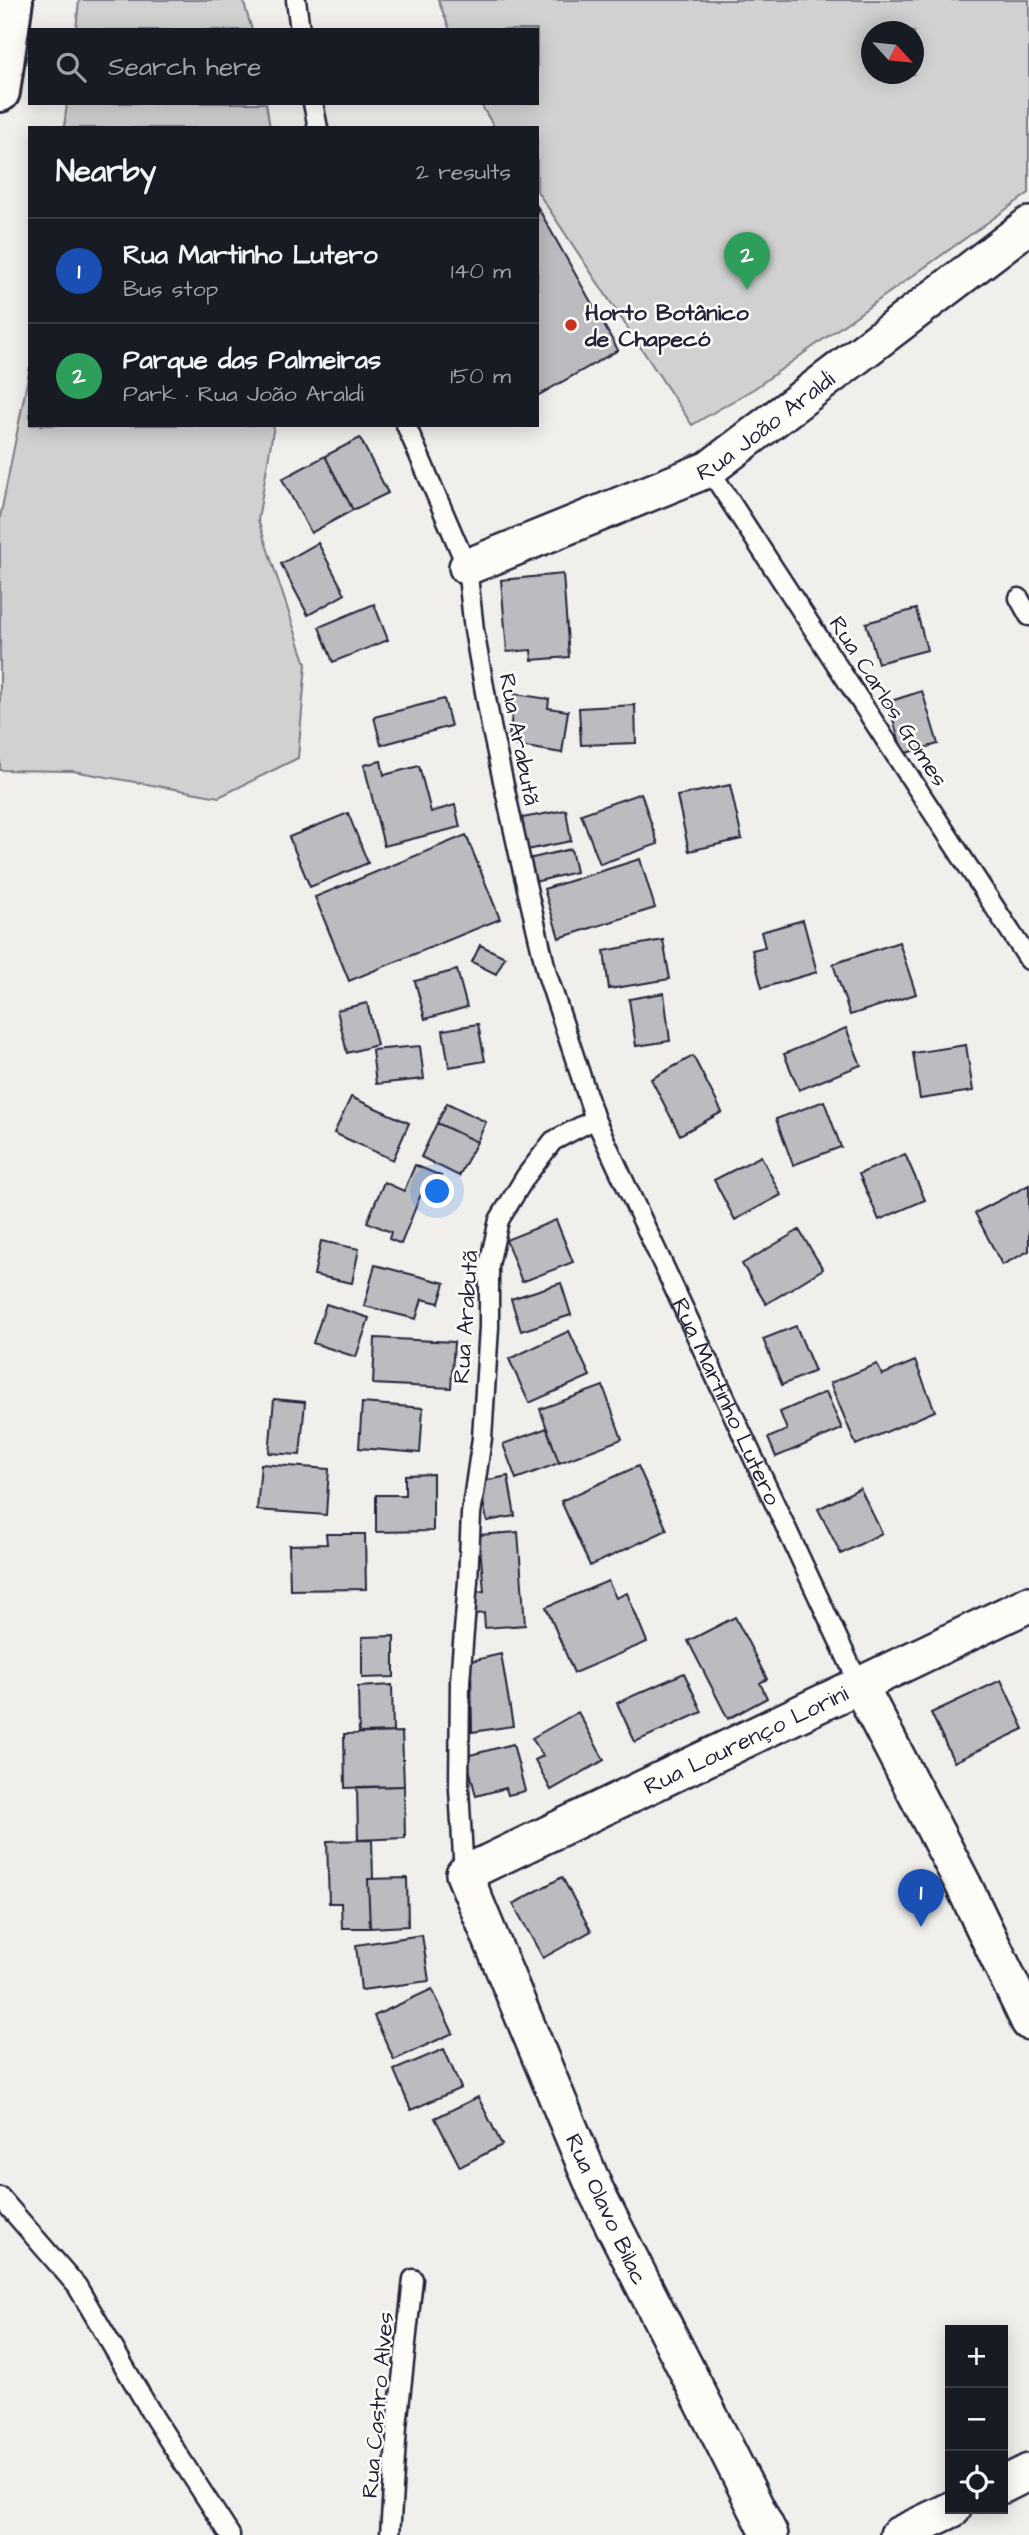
<!DOCTYPE html>
<html lang="en">
<head>
<meta charset="utf-8">
<style>
	:root { --surface:#171b24; --page:#20242c; --text:#f1f3f6; --muted:#9ea1a6; --line:#363941; --accent:#1a73e8 }
	body { margin:0; font-family:"Architects Daughter",sans-serif; background:var(--page); color:var(--text) }
	.controls { position:absolute; right:21px; bottom:21px; display:grid; overflow:hidden; border-radius:0px; box-shadow:0 4px 18px #0003 }
	.controls button { width:63px; height:63px; display:grid; place-items:center; padding:0; border:0; border-bottom:2px solid var(--line); background:var(--surface); color:var(--text); font:35px sans-serif }
	.compass { position:absolute; left:861px; top:21px; width:63px; height:63px; border-radius:50%; background:var(--surface); box-shadow:0 4px 18px #0003; rotate:117deg }
	.you { position:absolute; left:438px; top:1192px; width:24px; height:24px; margin:-18px; border:5px solid #fff; border-radius:50%; background:#1a73e8; box-shadow:0 0 0 10px #1a73e833 }
	.badge { display:grid; place-items:center; width:46px; height:46px; border-radius:50%; background:var(--accent); color:#fff; font-size:23px; font-weight:700 }
	.pin { position:absolute; translate:-50% -58px; filter:drop-shadow(0 2px 4px #0008) }
	.pin::after { content:''; position:absolute; top:37px; width:24px; height:21px; background:inherit; clip-path:polygon(0 0,100% 0,50% 100%) }
	.list { margin:0; padding:0; list-style:none }
	h2 { display:flex; justify-content:space-between; align-items:center; height:91px; margin:0; padding:0 28px; font-size:30px }
	h2 small { font-size:23px; font-weight:400; color:var(--muted) }
	.list li { display:grid; grid-template-columns:46px 1fr auto; gap:21px; align-items:center; box-sizing:border-box; height:105px; padding:0 28px; border-top:2px solid var(--line) }
	.list b { display:block; font-size:26px; white-space:nowrap }
	.list p { margin:0; font-size:23px; white-space:nowrap; color:var(--muted) }
	.list em { font-size:23px; font-style:normal; color:var(--muted) }
	.icon { flex:none; width:38px; height:38px; fill:none; stroke:currentColor; stroke-width:2; stroke-linecap:round; stroke-linejoin:round }
	.map { position:relative; flex:none; width:1029px; height:2535px; overflow:hidden }
	.search { position:absolute; background:var(--surface); box-shadow:0 4px 18px #0003; left:28px; top:28px; width:511px; height:77px; display:flex; align-items:center; gap:18px; box-sizing:border-box; padding:0 24px; border-radius:0px; color:var(--muted); font-size:26px }
	.panel { position:absolute; background:var(--surface); box-shadow:0 4px 18px #0003; left:28px; top:126px; width:511px; height:301px; border-radius:0px }
	.map>svg:first-child { display:block }
</style>
</head>
<body>
<div class="map">
<svg width="1029" height="2535" viewBox="0 0 1029 2535">
	<rect width="100%" height="100%" fill="#f0efec"/>
	<filter id="ink" filterUnits="userSpaceOnUse"><feTurbulence type="fractalNoise" baseFrequency=".0143" numOctaves="2"/><feDisplacementMap in="SourceGraphic" scale="14" xChannelSelector="R" yChannelSelector="G"/><feConvolveMatrix kernelMatrix="1 2 1 2 8 2 1 2 1" color-interpolation-filters="sRGB"/></filter>
	<g filter="url(#ink)">
		<path fill="#d2d1d1" stroke="#7a7a86" stroke-width="2" fill-rule="evenodd" d="M79,0h164l9,30h-176z
			M438,0h591v193l-274,195 -63,37 -155,-234v-63h-42l-15,-25h57v-73h-87zM872,32h42v42h-42z
			M67,103h199l4,25h-206z
			M30,367v58h244l-16,95 48,144 -8,94 -79,39 -146,-26 -73,-1v-252z"/>
		<path fill="#bcbcc0" stroke="#22223b" stroke-width="2" d="M537,206l81,144 -81,46z
			M360,438l28,55 -35,17 -28,-54z
			M325,456l28,54 -42,23 -29,-54z
			M318,543l27,51 -37,21 -27,-51z
			M563,574l6,83 -37,3 -1,-10 -24,2 -6,-72z
			M374,604l14,36 -55,22 -14,-35z
			M916,609l11,41 -49,13 -12,-40z
			M922,691l16,53 -35,10 -15,-52z
			M515,694l34,5 -1,9 20,3 -6,42 -54,-9z
			M444,699l7,27 -70,19 -7,-28z
			M635,705l1,38 -55,2 -2,-37z
			M381,761l3,14 35,-9 12,46 24,-7 5,22 -76,19 -20,-81z
			M730,785l12,54 -53,12 -12,-55z
			M641,793l17,51 -58,20 -19,-50z
			M566,810l5,31 -44,9 -5,-32z
			M348,813l20,50 -58,24 -21,-50z
			M466,835l34,84 -151,62 -34,-84z
			M571,849l5,23 -46,11 -6,-23z
			M640,859l15,49 -96,30 -15,-49z
			M803,920l14,52 -55,16 -10,-38 13,-3 -4,-15z
			M663,940l7,39 -61,10 -5,-38z
			M899,942l17,52 -66,21 -17,-51z
			M480,945l25,12 -9,17 -24,-12z
			M457,970l10,37 -42,12 -10,-38z
			M664,993l6,48 -34,5 -7,-47z
			M367,1003l10,42 -30,8 -10,-43z
			M478,1024l7,37 -36,6 -6,-37z
			M846,1028l15,37 -62,25 -15,-36z
			M966,1045l7,46 -53,8 -7,-46z
			M420,1046l4,33 -48,5 -4,-34z
			M693,1056l29,56 -42,23 -29,-56z
			M351,1097l58,26 -16,37 -59,-27z
			M824,1101l17,46 -48,18 -17,-46z
			M447,1103l39,19 -9,20 -40,-19z
			M437,1123l40,19 -18,34 -38,-19z
			M905,1154l20,46 -46,20 -20,-46z
			M761,1156l20,39 -46,25 -21,-40z
			M415,1165l26,11 -9,22 -11,-4 -20,50 -12,-5 2,-7 -24,-10 17,-40 20,9z
			M1029,1185v66l-27,14 -27,-52z
			M556,1220l17,42 -51,20 -16,-42z
			M799,1230l24,39 -57,35 -24,-40z
			M321,1241l38,8 -7,34 -38,-8z
			M375,1265l70,18 -6,20 -17,-4 -6,20 -52,-13z
			M561,1283l10,32 -50,16 -10,-32z
			M326,1304l43,14 -13,39 -43,-14z
			M796,1326l19,45 -33,14 -19,-46z
			M569,1331l21,45 -61,27 -20,-44z
			M375,1338l79,4 -3,46 -78,-4z
			M915,1361l20,50 -79,34 -26,-62 47,-19 5,11z
			M603,1386l19,53 -63,24 -19,-54z
			M826,1392l16,37 -66,28 -8,-19 19,-8 -7,-18z
			M274,1399l31,3 -5,53 -31,-2z
			M362,1403l61,5 -3,45 -61,-5z
			M547,1428l12,35 -43,16 -13,-35z
			M261,1464l68,5 -3,46 -69,-5z
			M638,1466l29,64 -77,36 -29,-65z
			M433,1474v57l-57,1v-37h29v-20z
			M508,1476l7,40 -28,5 -8,-39z
			M860,1488l22,45 -41,21 -23,-45z
			M518,1532l7,93 -40,3 -1,-15 -8,1 -2,-22 10,-1 -5,-56z
			M326,1534h39l1,55 -76,1 -1,-45 38,-1z
			M608,1581l8,17 11,-5 20,49 -73,31 -28,-66z
			M735,1617l32,62 -7,4 7,15 -39,21 -40,-78z
			M394,1636v41l-32,1v-41z
			M501,1654l12,72 -41,6 -1,-71z
			M684,1673l18,39 -67,30 -18,-39z
			M1001,1680l23,49 -70,33 -23,-49z
			M392,1685l1,47 -34,1 -1,-46z
			M578,1712l26,48 -53,30 -16,-30 8,-4 -11,-18z
			M402,1732l2,54 -59,2 -1,-54z
			M513,1744l12,47 -17,4 -2,-7 -30,8 -10,-40z
			M404,1786l1,52 -47,2 -1,-53z
			M372,1840l1,39h-5l2,49h-28l-1,-25h-12l-2,-62z
			M562,1877l29,54 -48,27 -30,-54z
			M407,1878l1,48 -38,2 -2,-49z
			M422,1935l7,46 -68,9 -5,-45z
			M432,1989l21,44 -59,27 -20,-44z
			M444,2049l17,39 -50,22 -17,-40z
			M478,2097l24,48 -42,22 -25,-49z"/>
		<g fill="none" stroke-linecap="round" stroke-linejoin="round">
			<g stroke="#22223b" stroke-width="23">
				<g id="lane">
					<path d="M296,0l4,30"/>
					<path d="M313,103l5,25"/>
					<path id="s1" d="M406,425l61,142 7,63 17,96 30,137 26,111 48,145 264,565"/>
					<path d="M709,469l320,491"/>
					<path d="M1019,598l10,18"/>
					<path d="M464,1874l-5,-85 1,-108 8,-100 3,-67 11,-76 7,-111v-62l10,-45 27,-44 27,-35 42,-22"/>
					<path d="M0,2197l77,89 78,133 75,116"/>
					<path d="M390,2535l7,-109 16,-147"/>
				</g>
			</g>
			<g stroke="#22223b" stroke-width="40">
				<g id="street">
					<path id="s2" d="M467,567l242,-98 320,-244"/>
					<path d="M859,1684l104,200 66,138"/>
					<path d="M1003,2485l26,-13"/>
					<path id="s3" d="M770,2535l-175,-346 -131,-315 565,-270"/>
					<path d="M898,2535l55,-26"/>
				</g>
			</g>
			<g stroke="#22223b" stroke-width="44">
				<path id="highway" d="M0,92l13,-92"/>
			</g>
			<use href="#lane" stroke="#fdfcf7" stroke-width="18"/>
			<use href="#street" stroke="#fdfcf7" stroke-width="35"/>
			<use href="#highway" stroke="#fdfcf7" stroke-width="38"/>
		</g>
	</g>
	<circle fill="#c8321e" stroke="#fdfcf7" stroke-width="2.5" cx="571" cy="325" r="7"/>
	<g text-anchor="middle" stroke-width="5" stroke-linejoin="round" paint-order="stroke">
		<g font-size="23" font-weight="bold" fill="#22223b" stroke="#fdfcf7" text-anchor="start">
			<text x="585" y="320">Horto Botânico<tspan x="585" dy="26">de Chapecó</tspan></text>
		</g>
		<g font-size="23" fill="#22223b" stroke="#fdfcf7">
			<text dy="8" stroke="none"><textPath href="#s2" startOffset="332">Rua João Araldi</textPath></text>
			<text transform="translate(889 701) rotate(57)" y="8">Rua Carlos Gomes</text>
			<text transform="translate(520 739) rotate(79)" y="8">Rua Arabutã</text>
			<text transform="translate(465 1317) rotate(-86)" y="8">Rua Arabutã</text>
			<text dy="8" stroke="none"><textPath href="#s1" startOffset="1034">Rua Martinho Lutero</textPath></text>
			<text dy="8" stroke="none"><textPath href="#s3" startOffset="1041">Rua Lourenço Lorini</textPath></text>
			<text transform="translate(607 2209) rotate(65)" y="8">Rua Olavo Bilac</text>
			<text transform="translate(377 2405) rotate(-85)" y="8">Rua Castro Alves</text>
		</g>
	</g>
</svg>
<div class="controls">
<button>+</button>
<button>−</button>
<button><svg class="icon" aria-label="locate" viewBox="0 0 24 24"><circle cx="12" cy="12" r="6"/><path d="M12 2v4M12 18v4M2 12h4M18 12h4"/></svg></button>
</div>
<svg class="compass" viewBox="-18 -18 36 36"><path d="M0-13l5 13h-10z" fill="#e53935"/><path d="M0 13l5-13h-10z" fill="#9ea1a6"/></svg>
<div class="you"></div>
<div class="pin badge" style="left:921px;top:1927px;background:#1a4fb4">1</div>
<div class="pin badge" style="left:747px;top:290px;background:#2e9e5b">2</div>
<div class="search"><svg class="icon" aria-label="search" viewBox="0 0 24 24"><circle cx="10" cy="10" r="6"/><path d="M15 15l6 6"/></svg>Search here</div>
<section class="panel">
<h2>Nearby<small>2 results</small></h2>
<ul class="list">
<li><span class="badge" style="background:#1a4fb4">1</span><div><b>Rua Martinho Lutero</b><p>Bus stop</p></div><em>140 m</em></li>
<li><span class="badge" style="background:#2e9e5b">2</span><div><b>Parque das Palmeiras</b><p>Park · Rua João Araldi</p></div><em>150 m</em></li>
</ul>
</section>
</div>
</body>
</html>
